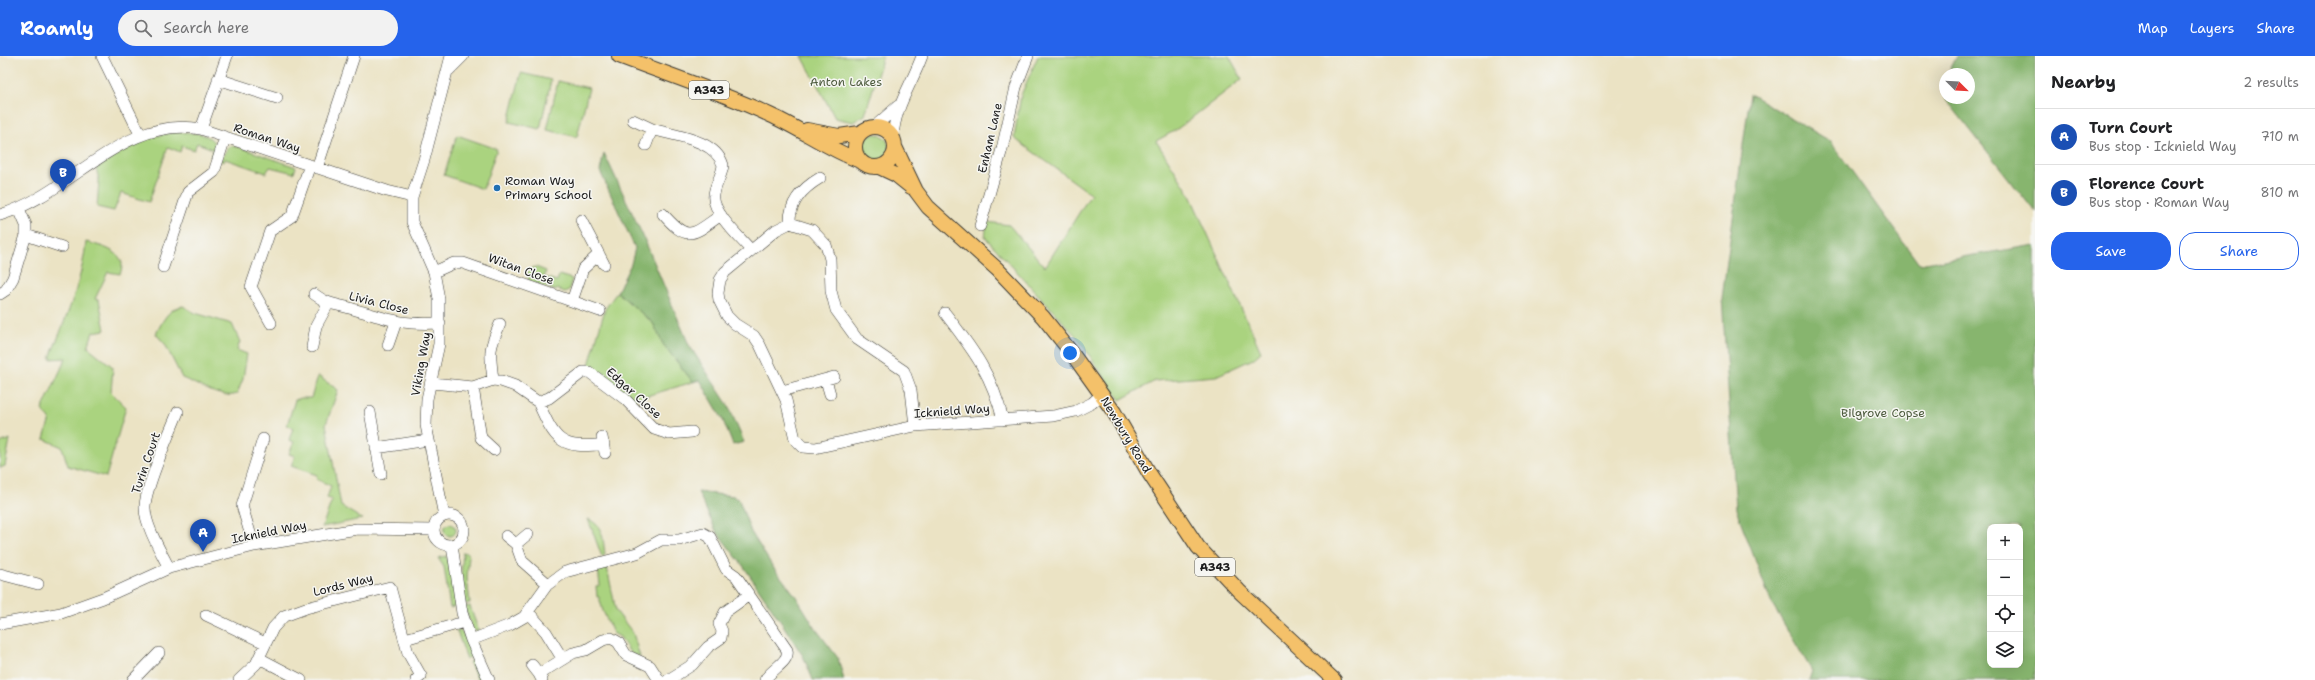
<!DOCTYPE html>
<html lang="en">
<head>
<meta charset="utf-8">
<style>
	:root { --surface:#fff; --page:#f2f2f2; --text:#202124; --muted:#757577; --line:#e0e0e0; --accent:#2563eb }
	body { margin:0; font-family:"Shantell Sans",sans-serif; background:var(--page); color:var(--text) }
	.controls { position:absolute; right:12px; bottom:12px; display:grid; overflow:hidden; border-radius:8px; box-shadow:0 4px 16px #0002 }
	.controls button { width:36px; height:36px; display:grid; place-items:center; padding:0; border:0; border-bottom:1px solid var(--line); background:var(--surface); color:var(--text); font:20px sans-serif }
	.compass { position:absolute; left:1939px; top:12px; width:36px; height:36px; border-radius:50%; background:var(--surface); box-shadow:0 4px 16px #0002; rotate:114deg }
	.you { position:absolute; left:1070px; top:297px; width:14px; height:14px; margin:-10px; border:3px solid #fff; border-radius:50%; background:#1a73e8; box-shadow:0 0 0 6px #1a73e833 }
	.badge { display:grid; place-items:center; width:26px; height:26px; border-radius:50%; background:var(--accent); color:#fff; font-size:13px; font-weight:700 }
	.pin { position:absolute; translate:-50% -33px; filter:drop-shadow(0 1px 2px #0008) }
	.pin::after { content:''; position:absolute; top:21px; width:14px; height:12px; background:inherit; clip-path:polygon(0 0,100% 0,50% 100%) }
	.list { margin:0; padding:0; list-style:none }
	h2 { display:flex; justify-content:space-between; align-items:center; height:52px; margin:0; padding:0 16px; font-size:17px }
	h2 small { font-size:13px; font-weight:400; color:var(--muted) }
	.list li { display:grid; grid-template-columns:26px 1fr auto; gap:12px; align-items:center; box-sizing:border-box; height:56px; padding:0 16px; border-top:1px solid var(--line) }
	.list b { display:block; font-size:15px; white-space:nowrap }
	.list p { margin:0; font-size:13px; white-space:nowrap; color:var(--muted) }
	.list em { font-size:13px; font-style:normal; color:var(--muted) }
	.actions { display:flex; gap:8px; padding:12px 16px }
	.actions a { flex:1; padding:9px 0; border:1px solid var(--accent); border-radius:16px; text-align:center; font-size:14px; color:var(--accent) }
	.actions .main { background:var(--accent); color:#fff }
	.icon { flex:none; width:22px; height:22px; fill:none; stroke:currentColor; stroke-width:2; stroke-linecap:round; stroke-linejoin:round }
	.map { position:relative; flex:none; width:2035px; height:624px; overflow:hidden }
	header { display:flex; align-items:center; gap:24px; box-sizing:border-box; height:56px; padding:0 20px; background:var(--accent); color:#fff }
	header strong { font-size:19px }
	nav { display:flex; gap:22px; margin-inline-start:auto; font-size:14px }
	.search { width:280px; height:36px; background:var(--page); display:flex; align-items:center; gap:10px; box-sizing:border-box; padding:0 14px; border-radius:22px; color:var(--muted); font-size:15px }
	main { display:flex }
	aside { flex:1; background:var(--surface) }
	.map>svg:first-child { display:block }
</style>
</head>
<body>
<header>
<strong>Roamly</strong>
<div class="search"><svg class="icon" aria-label="search" viewBox="0 0 24 24"><circle cx="10" cy="10" r="6"/><path d="M15 15l6 6"/></svg>Search here</div>
<nav><a>Map</a><a>Layers</a><a>Share</a></nav>
</header>
<main>
<div class="map">
<svg width="2035" height="624" viewBox="0 0 2035 624">
	<rect width="100%" height="100%" fill="#f6f6f2"/>
	<filter id="ink" filterUnits="userSpaceOnUse"><feTurbulence type="fractalNoise" baseFrequency=".025" numOctaves="2"/><feDisplacementMap in="SourceGraphic" scale="8" xChannelSelector="R" yChannelSelector="G"/><feConvolveMatrix kernelMatrix="1 2 1 2 8 2 1 2 1" color-interpolation-filters="sRGB"/></filter>
	<filter id="wash" filterUnits="userSpaceOnUse"><feTurbulence type="fractalNoise" baseFrequency=".012" numOctaves="4" result="noise"/><feDisplacementMap in="SourceGraphic" scale="16" xChannelSelector="R" yChannelSelector="G"/><feGaussianBlur stdDeviation="0.9" result="paint"/><feColorMatrix in="noise" values="0 0 0 0 0 0 0 0 0 0 0 0 0 0 0 0 0 1.4 0 .05"/><feComposite in="paint" operator="in"/></filter>
	<g filter="url(#wash)">
		<rect width="100%" height="100%" fill="#ebe3c4"/>
		<path fill="#aad37f" stroke="#63784e" d="M802,0h81l-18,59 -12,7 -18,-4z
			M1038,0h191l13,23 -66,51 -20,11 33,52 72,159 -8,7 -37,17 -61,5 -35,19 -44,-64 -91,-99 2,-15 22,3 36,42 46,-73 -77,-56 7,-43z
			M521,17l30,7 -11,49 -31,-7z
			M558,25l31,7 -12,49 -30,-7z
			M175,76c14,1 35,-1 41,14l-2,12 -3,-2 2,-7 -16,-6 -3,7 -12,-4 -2,6 -12,-5 -19,55 -28,-9 -7,18 -17,-4 2,-27 -3,-12 46,-29z
			M861 92a14 14 0 1 1 28 0a14 14 0 1 1-28 0Z
			M457,79l40,14 -14,40 -39,-14z
			M231,90l8,1 57,20 -2,6 -24,-6 -4,6 -41,-14 -1,3 -4,-1 7,-12z
			M86,186c15,4 44,10 34,32l-12,-2 -13,27 4,1 6,30 -12,2 -5,15 25,20 -2,25 15,15 -20,70 -38,-11 -6,-19 -18,-8 6,-20 -8,-9 24,-52 -16,1c3,-12 9,-22 13,-34 11,-27 20,-54 23,-83z
			M536,211l10,4 -2,6 13,4 2,-6 13,4 -2,10 -5,3 -8,-3 -1,2 -27,-10 -2,-8 4,-5z
			M617,236l36,31 10,21 30,38 -60,18 -44,-35 16,-56z
			M183,250l12,7 37,11 8,18 -3,8 10,4 -4,25 -6,15c-16,6 -39,-10 -55,-16l-17,-34 -9,-10c6,-12 12,-26 27,-28z
			M318,320l20,14 -12,34 15,82 21,13 -40,8 10,-27 -5,-2 4,-12 -15,-7 1,-4 -26,-9 4,-10 -6,-2 5,-12 -5,-2 4,-12 -6,-3 8,-25 6,-2h10z
			M10,383l-5,27 -5,2v-25z
			M588,463c16,7 15,20 17,36l-3,2z
			M444 474a6 6 0 1 1 12 0a6 6 0 1 1-12 0Z
			M463,496l4,1 2,3 -2,22 3,25 -6,1 -3,-27z
			M446,500l5,15 6,35 -7,2 -6,-41 -6,-9z
			M607,511l9,44 17,22 7,24 -9,-3 -11,-17 -7,-4 -10,-22 -4,-14h-2l-1,-11 4,-1 -2,-16z
			M470,550l9,26 -6,-2 -9,-23z
			M456,573l7,4 10,23 -6,3z
			M475,603l10,21h-7l-9,-18z"/>
		<path fill="#87b56e" stroke="#526845" fill-rule="evenodd" d="M1957,0h78v156l-90,-114h24v-24h-21z
			M1750,38l80,47 89,123 116,-19v435h-226l3,-9 -41,-69 -35,-93 -14,-211zM1990,471h30v138h-30z
			M604,97l39,83 46,109 39,60 16,37 -11,3 -11,-27 -22,-38 -7,2 -30,-38 -10,-21 -36,-31 14,-28 4,-16 -35,-77z
			M698,436l36,4 5,4 12,32 22,35 22,28 21,34 22,29 6,22h-31l-10,-24 -26,-40 -33,-49 -28,-36z"/>
	</g>
	<g filter="url(#ink)">
		<g fill="none" stroke-linecap="round" stroke-linejoin="round">
			<g stroke="#3b3a35" stroke-width="12">
				<path id="minor" d="M102,0l38,78
					M449,14l14,-14
					M218,23l59,19
					M633,64l19,9
					M873,72l25,-22
					M201,73l26,-73
					M893,82c1,-30 19,-54 29,-82
					M646,89l6,-16c23,7 63,10 71,36 -1,11 -8,19 -9,30 -3,16 26,43 37,55
					M317,112l37,-112
					M663,158c26,30 30,20 58,1
					M0,159c71,-21 124,-101 201,-86l186,62 25,6
					M581,164l23,44
					M790,167c-1,-21 13,-35 30,-45
					M980,170l22,-77 14,-62 12,-31
					M26,179l36,12
					M163,211l25,-75 26,-20 11,-34
					M434,216l20,-9h9l137,48
					M0,238l6,-4 7,-12 13,-43v-10l-7,-16
					M314,238c18,13 21,9 39,15 37,11 48,16 87,14
					M572,245l11,-32 16,-15
					M945,257c28,37 47,61 58,107
					M271,267l-20,-36 19,-56 22,-15 18,-51
					M388,289l8,-23
					M312,291l4,-21 12,-22
					M493,324c-3,-28 -5,-29 7,-56
					M826,324l4,14
					M432,327l41,4 20,-7 8,1 14,5 23,16 11,-4 34,-26h6l36,27 29,30 15,5 23,-2
					M473,331l8,51 13,12
					M782,335l52,-14
					M538,346c17,38 22,48 66,42
					M370,356l11,62
					M915,370l-4,-36 -7,-19 -47,-32 -21,-29 -5,-19 -1,-32 -4,-14 -14,-15 -22,-7 -14,7 -51,42 -5,8 -2,13 1,7 8,16 8,8 19,12 6,9 26,55 9,39 8,8 12,1 100,-22 138,-10 23,-5 16,-8 10,-9
					M602,381l3,16
					M376,392l52,-8
					M434 474a15 15 0 1 1 30 0a15 15 0 1 1-30 0Z
					M444,460l-18,-91 1,-26 12,-55v-45l-5,-27 -22,-50v-25l12,-37 27,-104
					M506,480l10,8 6,17 26,23
					M516,488l12,-10
					M452,489l10,68 9,27 18,40
					M254,490l-12,-40 21,-67
					M169,512c-8,-16 -24,-43 -24,-60 -1,-18 25,-76 33,-96
					M0,518l38,10
					M529,557l17,19 16,26
					M206,559l59,28
					M0,568l61,-11 42,-15 66,-30 85,-22 103,-17 76,1
					M405,583l59,-17
					M471,584l39,-15 14,-8 23,-32 18,-13 72,-19 24,-13h18l24,-7 7,4 16,32 10,7 51,74c3,12 -16,19 -22,30
					M259,602l42,22
					M532,609l7,9
					M133,624l26,-27
					M239,624l17,-16 17,-36 11,-12 22,-8 84,-21 18,66 13,23 -5,4
					M542,624l-3,-6 34,-21 13,-3 17,-10 8,-2 7,4 8,13 24,11 9,14
					M668,624l24,-15 16,-18 13,-9 1,-7 -3,-7 6,-12 24,-17"/>
			</g>
			<g stroke="#3b3a35" stroke-width="16">
				<path id="major" d="M619,0c50,19 102,36 151,59 31,14 58,34 90,46
					M855 91a20 20 0 1 1 40 0a20 20 0 1 1-40 0Z
					M807,74l32,6 21,-3
					M895,91l21,44 12,16 69,62 46,48 28,35 43,60 35,61 49,74 41,44 95,89
					M879,111l17,8 15,12"/>
			</g>
			<use href="#minor" stroke="#fff" stroke-width="11"/>
			<use href="#major" stroke="#f4c16a" stroke-width="14"/>
		</g>
	</g>
	<circle fill="#1f6fb2" stroke="#f6f6f2" stroke-width="1.5" cx="497" cy="132" r="4"/>
	<g text-anchor="middle" stroke-width="3" stroke-linejoin="round" paint-order="stroke">
		<g fill="#f6f6f2" stroke="#5d5d5c" stroke-width="1">
			<rect x="689" y="25" width="40" height="18" rx="3"/>
			<rect x="1195" y="502" width="40" height="18" rx="3"/>
		</g>
		<g font-size="11" font-weight="bold" fill="#1c1c1c">
			<text x="709" y="38">A343</text>
			<text x="1215" y="515">A343</text>
		</g>
		<g font-size="12" fill="#4e5c3f" stroke="#f6f6f2">
			<text x="846" y="30">Anton Lakes</text>
			<text x="1883" y="361">Bilgrove Copse</text>
		</g>
		<g font-size="12" fill="#1c1c1c" stroke="#f6f6f2">
			<text transform="translate(267 82) rotate(18)" y="4">Roman Way</text>
			<text transform="translate(990 82) rotate(-77)" y="4">Enham Lane</text>
			<text transform="translate(521 213) rotate(20)" y="4">Witan Close</text>
			<text transform="translate(379 247) rotate(14)" y="4">Livia Close</text>
			<text transform="translate(421 308) rotate(-80)" y="4">Viking Way</text>
			<text transform="translate(634 337) rotate(42)" y="4">Edgar Close</text>
			<text transform="translate(952 355) rotate(-4)" y="4">Icknield Way</text>
			<text transform="translate(1126 379) rotate(59)" y="4">Newbury Road</text>
			<text transform="translate(146 407) rotate(-71)" y="4">Turin Court</text>
			<text transform="translate(269 476) rotate(-11)" y="4">Icknield Way</text>
			<text transform="translate(343 529) rotate(-14)" y="4">Lords Way</text>
		</g>
		<g font-size="12" fill="#1c1c1c" stroke="#f6f6f2" text-anchor="start">
			<text x="505" y="129">Roman Way<tspan x="505" dy="14">Primary School</tspan></text>
		</g>
	</g>
</svg>
<div class="controls">
<button>+</button>
<button>−</button>
<button><svg class="icon" aria-label="locate" viewBox="0 0 24 24"><circle cx="12" cy="12" r="6"/><path d="M12 2v4M12 18v4M2 12h4M18 12h4"/></svg></button>
<button><svg class="icon" aria-label="layers" viewBox="0 0 24 24"><path d="M12 4l9 5-9 5-9-5zM3 14l9 5 9-5"/></svg></button>
</div>
<svg class="compass" viewBox="-18 -18 36 36"><path d="M0-13l5 13h-10z" fill="#e53935"/><path d="M0 13l5-13h-10z" fill="#757577"/></svg>
<div class="you"></div>
<div class="pin badge" style="left:203px;top:496px;background:#1a4fb4">A</div>
<div class="pin badge" style="left:63px;top:136px;background:#1a4fb4">B</div>
</div>
<aside>
<h2>Nearby<small>2 results</small></h2>
<ul class="list">
<li><span class="badge" style="background:#1a4fb4">A</span><div><b>Turn Court</b><p>Bus stop · Icknield Way</p></div><em>710 m</em></li>
<li><span class="badge" style="background:#1a4fb4">B</span><div><b>Florence Court</b><p>Bus stop · Roman Way</p></div><em>810 m</em></li>
</ul>
<div class="actions"><a class="main">Save</a><a>Share</a></div>
</aside>
</main>
</body>
</html>
